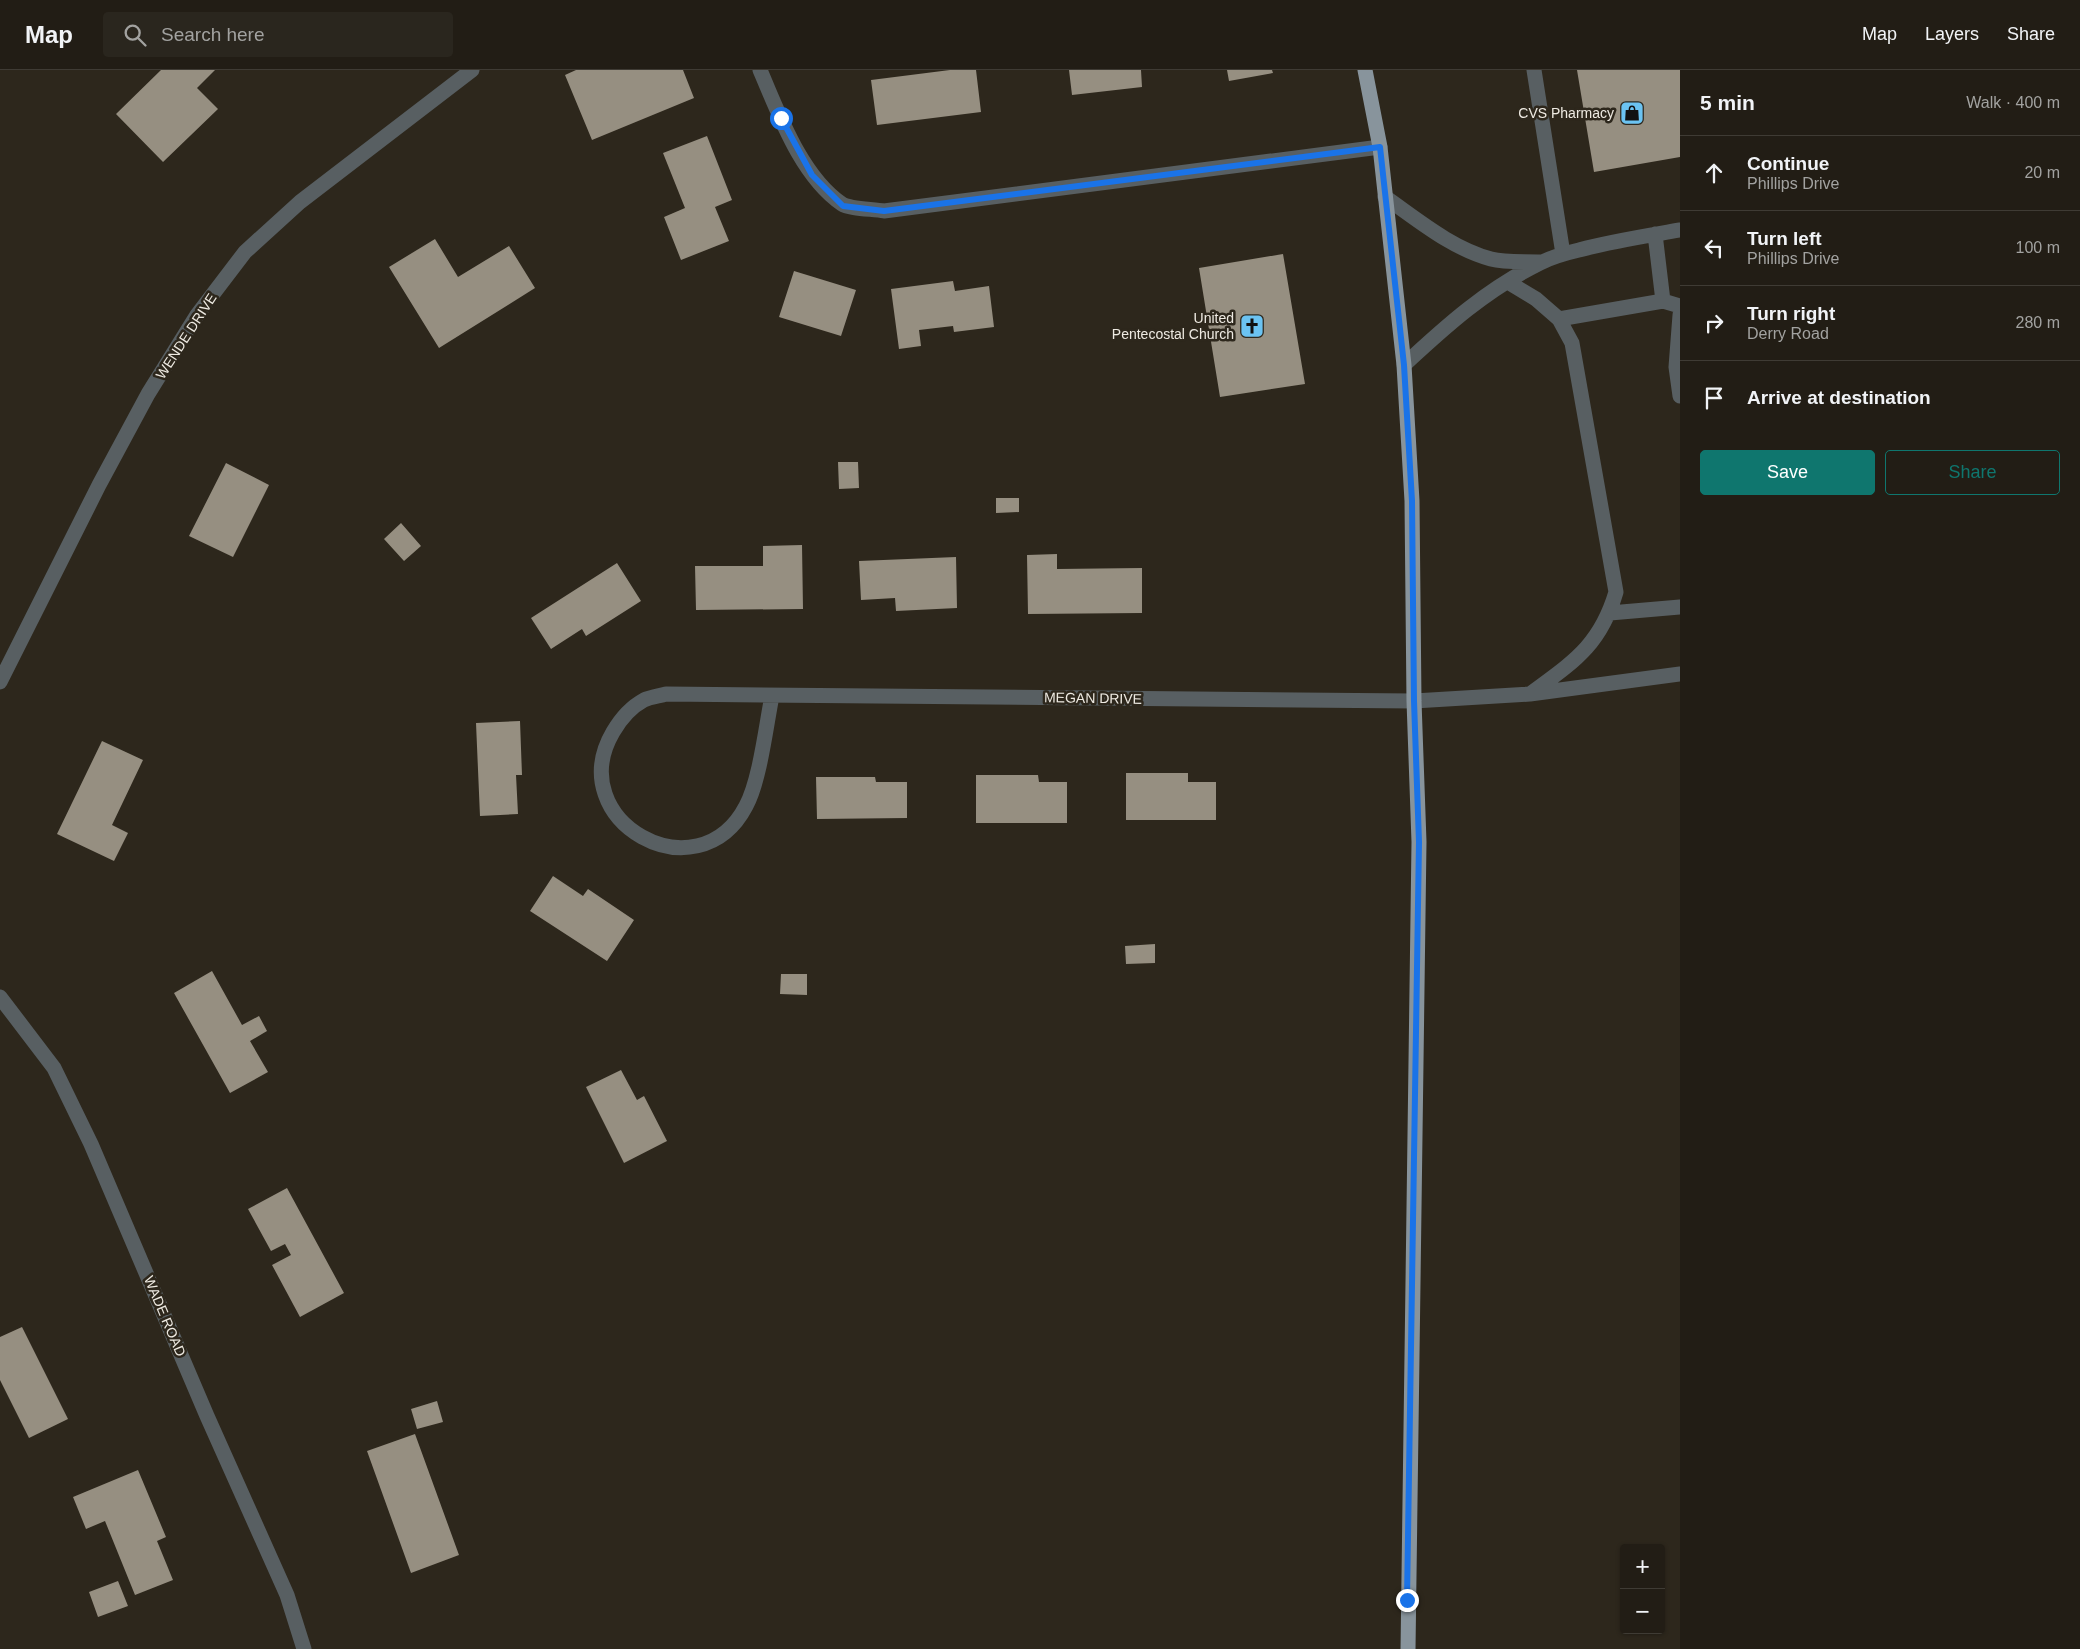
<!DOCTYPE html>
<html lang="en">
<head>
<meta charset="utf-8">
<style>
	:root { --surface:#221d15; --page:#2a261e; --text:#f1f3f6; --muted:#a2a2a0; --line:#3f3b34; --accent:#0f766e }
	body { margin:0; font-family:Helvetica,sans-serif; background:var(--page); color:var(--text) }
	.controls { position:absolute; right:15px; bottom:15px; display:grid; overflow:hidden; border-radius:5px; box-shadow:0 1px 4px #0004 }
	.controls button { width:45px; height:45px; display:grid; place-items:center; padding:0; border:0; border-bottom:1px solid var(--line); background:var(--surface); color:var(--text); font:25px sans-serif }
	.stop { position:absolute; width:15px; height:15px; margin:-11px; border:4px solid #1a73e8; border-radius:50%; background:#fff }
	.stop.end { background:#1a73e8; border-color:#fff; box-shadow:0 1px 5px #0008 }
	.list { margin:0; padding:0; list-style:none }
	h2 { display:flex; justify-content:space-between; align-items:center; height:65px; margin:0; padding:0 20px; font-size:21px }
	h2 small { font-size:16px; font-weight:400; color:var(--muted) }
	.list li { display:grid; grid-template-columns:32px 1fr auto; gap:15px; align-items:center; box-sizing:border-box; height:75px; padding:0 20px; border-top:1px solid var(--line) }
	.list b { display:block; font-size:19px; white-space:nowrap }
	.list p { margin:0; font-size:16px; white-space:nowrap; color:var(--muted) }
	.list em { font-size:16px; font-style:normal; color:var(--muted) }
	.actions { display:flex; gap:10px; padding:15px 20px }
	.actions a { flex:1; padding:11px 0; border:1px solid var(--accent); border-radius:5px; text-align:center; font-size:18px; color:var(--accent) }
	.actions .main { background:var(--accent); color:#fff }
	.icon { flex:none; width:28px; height:28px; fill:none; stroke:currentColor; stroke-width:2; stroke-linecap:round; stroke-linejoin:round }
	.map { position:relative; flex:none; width:1680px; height:1579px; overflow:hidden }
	header { display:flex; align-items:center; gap:30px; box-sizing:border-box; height:70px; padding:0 25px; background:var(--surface); border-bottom:1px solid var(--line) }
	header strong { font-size:24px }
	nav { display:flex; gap:28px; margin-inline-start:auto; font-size:18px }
	.search { width:350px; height:45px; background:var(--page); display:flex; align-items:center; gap:12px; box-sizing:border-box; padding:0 18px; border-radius:5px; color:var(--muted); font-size:19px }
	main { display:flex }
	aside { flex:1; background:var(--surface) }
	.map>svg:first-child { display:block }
</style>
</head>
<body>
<header>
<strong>Map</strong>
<div class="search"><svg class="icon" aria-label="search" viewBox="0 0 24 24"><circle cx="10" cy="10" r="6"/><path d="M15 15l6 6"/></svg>Search here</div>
<nav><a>Map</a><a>Layers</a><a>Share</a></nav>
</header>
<main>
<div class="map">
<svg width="1680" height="1579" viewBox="0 0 1680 1579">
	<rect width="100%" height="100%" fill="#2d271c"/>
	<path fill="#968f81" d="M161,0h54l-18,18 21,21 -55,53 -47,-48z
		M576,0h107l11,28 -102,42 -27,-65z
		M950,0h26l5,42 -104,13 -6,-45z
		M1069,0h72l1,17 -70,8z
		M1227,0h45l1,3 -44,8z
		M1577,0h103v87l-86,15z
		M707,66l25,64 -17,7 14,34 -48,19 -17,-43 21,-9 -22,-55z
		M435,169l23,38 51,-31 26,42 -96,60 -50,-81z
		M1283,184l22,130 -85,13 -21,-129z
		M794,201l62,19 -15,46 -62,-19z
		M953,211l2,10 34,-5 5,41 -40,5 -1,-6 -34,4 2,16 -22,3 -8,-60z
		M838,392h20l1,26 -20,1z
		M226,393l43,22 -36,72 -44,-21z
		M996,428h23v14l-23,1z
		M401,453l20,23 -17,15 -20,-22z
		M802,475l1,64 -107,1 -1,-44h68v-20z
		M1057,484v15l85,-1v45l-114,1 -1,-59z
		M956,487l1,51 -61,3 -1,-13 -34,2 -2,-39z
		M617,493l24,38 -55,35 -4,-7 -31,20 -20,-31z
		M520,651l2,54h-6l2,39 -38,2 -4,-93z
		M102,671l41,19 -31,65 16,8 -14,28 -57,-27z
		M1126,703h62v9h28v38h-90z
		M976,705h62l1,7h28v41h-91z
		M816,707h59l1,5h31v36l-90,1z
		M553,806l30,20 5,-7 46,31 -27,41 -77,-50z
		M1155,874v19l-29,1 -1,-18z
		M212,901l30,54 17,-9 8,15 -17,10 18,31 -38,21 -56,-100z
		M781,904h26v21l-27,-1z
		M621,1000l16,30 7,-4 23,45 -43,22 -38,-76z
		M287,1118l57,105 -44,24 -28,-52 19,-10 -6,-11 -14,7 -23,-42z
		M22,1257l46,92 -39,19 -29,-58v-43z
		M437,1331l6,21 -26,7 -6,-20z
		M415,1364l44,121 -48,18 -44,-122z
		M138,1400l28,67 -9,4 16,39 -38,15 -30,-74 -19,8 -13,-32z
		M118,1511l10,25 -30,11 -9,-25z"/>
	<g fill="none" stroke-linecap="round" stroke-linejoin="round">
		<path stroke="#585f62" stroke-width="15" d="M1534,0l29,184
			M1385,127c33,23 66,51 106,62 15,4 34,2 50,3
			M1655,164l8,67
			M1508,212l28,17 23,20 13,24 44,249c-16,54 -43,70 -86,102
			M1680,245l-4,52 4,29
			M1559,249l104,-18 17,5
			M1404,295c43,-40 82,-75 136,-102 12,-6 26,-10 39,-13 34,-9 67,-14 101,-20
			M1610,543l70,-6
			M1414,631l116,-7 150,-20"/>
		<path stroke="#585f62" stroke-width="15" d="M760,0c19,44 41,106 82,134 7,5 32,5 42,7l496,-64
			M0,612l99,-197 49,-91 49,-79 48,-63 55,-50 172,-132
			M772,626c-6,30 -12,84 -26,110 -48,92 -185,15 -133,-74 7,-12 18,-25 31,-32 6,-3 15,-4 22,-6l748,7
			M0,927l54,71 37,76 116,272 80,179 17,54"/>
		<path stroke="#88949c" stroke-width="15" d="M1365,0l15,77 24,218 8,136 2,200 5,141 -11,807"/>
	</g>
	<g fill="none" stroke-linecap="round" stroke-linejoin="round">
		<path stroke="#1a73e8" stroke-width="6" d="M781,48l31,57 31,31 41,5 496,-64 24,218 8,136 2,200 5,141 -12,758"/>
	</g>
	<defs>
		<g id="shop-square" transform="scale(1.25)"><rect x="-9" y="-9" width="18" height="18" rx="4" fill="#6bc3f2" stroke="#2d271c"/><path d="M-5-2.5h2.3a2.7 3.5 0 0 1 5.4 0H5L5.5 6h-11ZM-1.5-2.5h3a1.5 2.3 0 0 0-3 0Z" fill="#111"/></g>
		<g id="church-square" transform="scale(1.25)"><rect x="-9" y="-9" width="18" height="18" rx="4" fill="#6bc3f2" stroke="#2d271c"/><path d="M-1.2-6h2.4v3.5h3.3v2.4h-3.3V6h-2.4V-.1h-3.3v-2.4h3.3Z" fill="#111"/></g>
	</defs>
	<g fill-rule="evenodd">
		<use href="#shop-square" x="1632" y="43"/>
		<use href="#church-square" x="1252" y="256"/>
	</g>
	<g text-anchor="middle" stroke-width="5" stroke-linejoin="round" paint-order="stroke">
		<g font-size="14" fill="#eeeae2" stroke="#2d271c" text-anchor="end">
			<text x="1614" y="48">CVS Pharmacy</text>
			<text x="1234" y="253">United<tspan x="1234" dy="16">Pentecostal Church</tspan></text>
		</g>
		<g font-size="14" fill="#eeeae2" stroke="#2d271c">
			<text transform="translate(186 266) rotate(-57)" y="5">WENDE DRIVE</text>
			<text transform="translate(1093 628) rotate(1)" y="5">MEGAN DRIVE</text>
			<text transform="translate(165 1246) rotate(67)" y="5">WADE ROAD</text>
		</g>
	</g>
</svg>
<div class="controls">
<button>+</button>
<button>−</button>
</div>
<div class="stop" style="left:781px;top:48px"></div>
<div class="stop end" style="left:1407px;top:1530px"></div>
</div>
<aside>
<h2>5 min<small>Walk · 400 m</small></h2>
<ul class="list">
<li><svg class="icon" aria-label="ahead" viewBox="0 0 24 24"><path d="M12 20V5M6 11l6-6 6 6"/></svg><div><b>Continue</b><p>Phillips Drive</p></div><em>20 m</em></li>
<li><svg class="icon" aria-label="left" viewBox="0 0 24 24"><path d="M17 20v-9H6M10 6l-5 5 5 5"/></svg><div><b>Turn left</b><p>Phillips Drive</p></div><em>100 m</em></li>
<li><svg class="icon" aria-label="right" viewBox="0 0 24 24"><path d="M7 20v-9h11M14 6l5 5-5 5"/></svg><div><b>Turn right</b><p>Derry Road</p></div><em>280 m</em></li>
<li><svg class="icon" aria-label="arrive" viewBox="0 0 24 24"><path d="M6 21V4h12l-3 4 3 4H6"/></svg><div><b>Arrive at destination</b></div></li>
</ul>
<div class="actions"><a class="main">Save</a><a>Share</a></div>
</aside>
</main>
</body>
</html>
